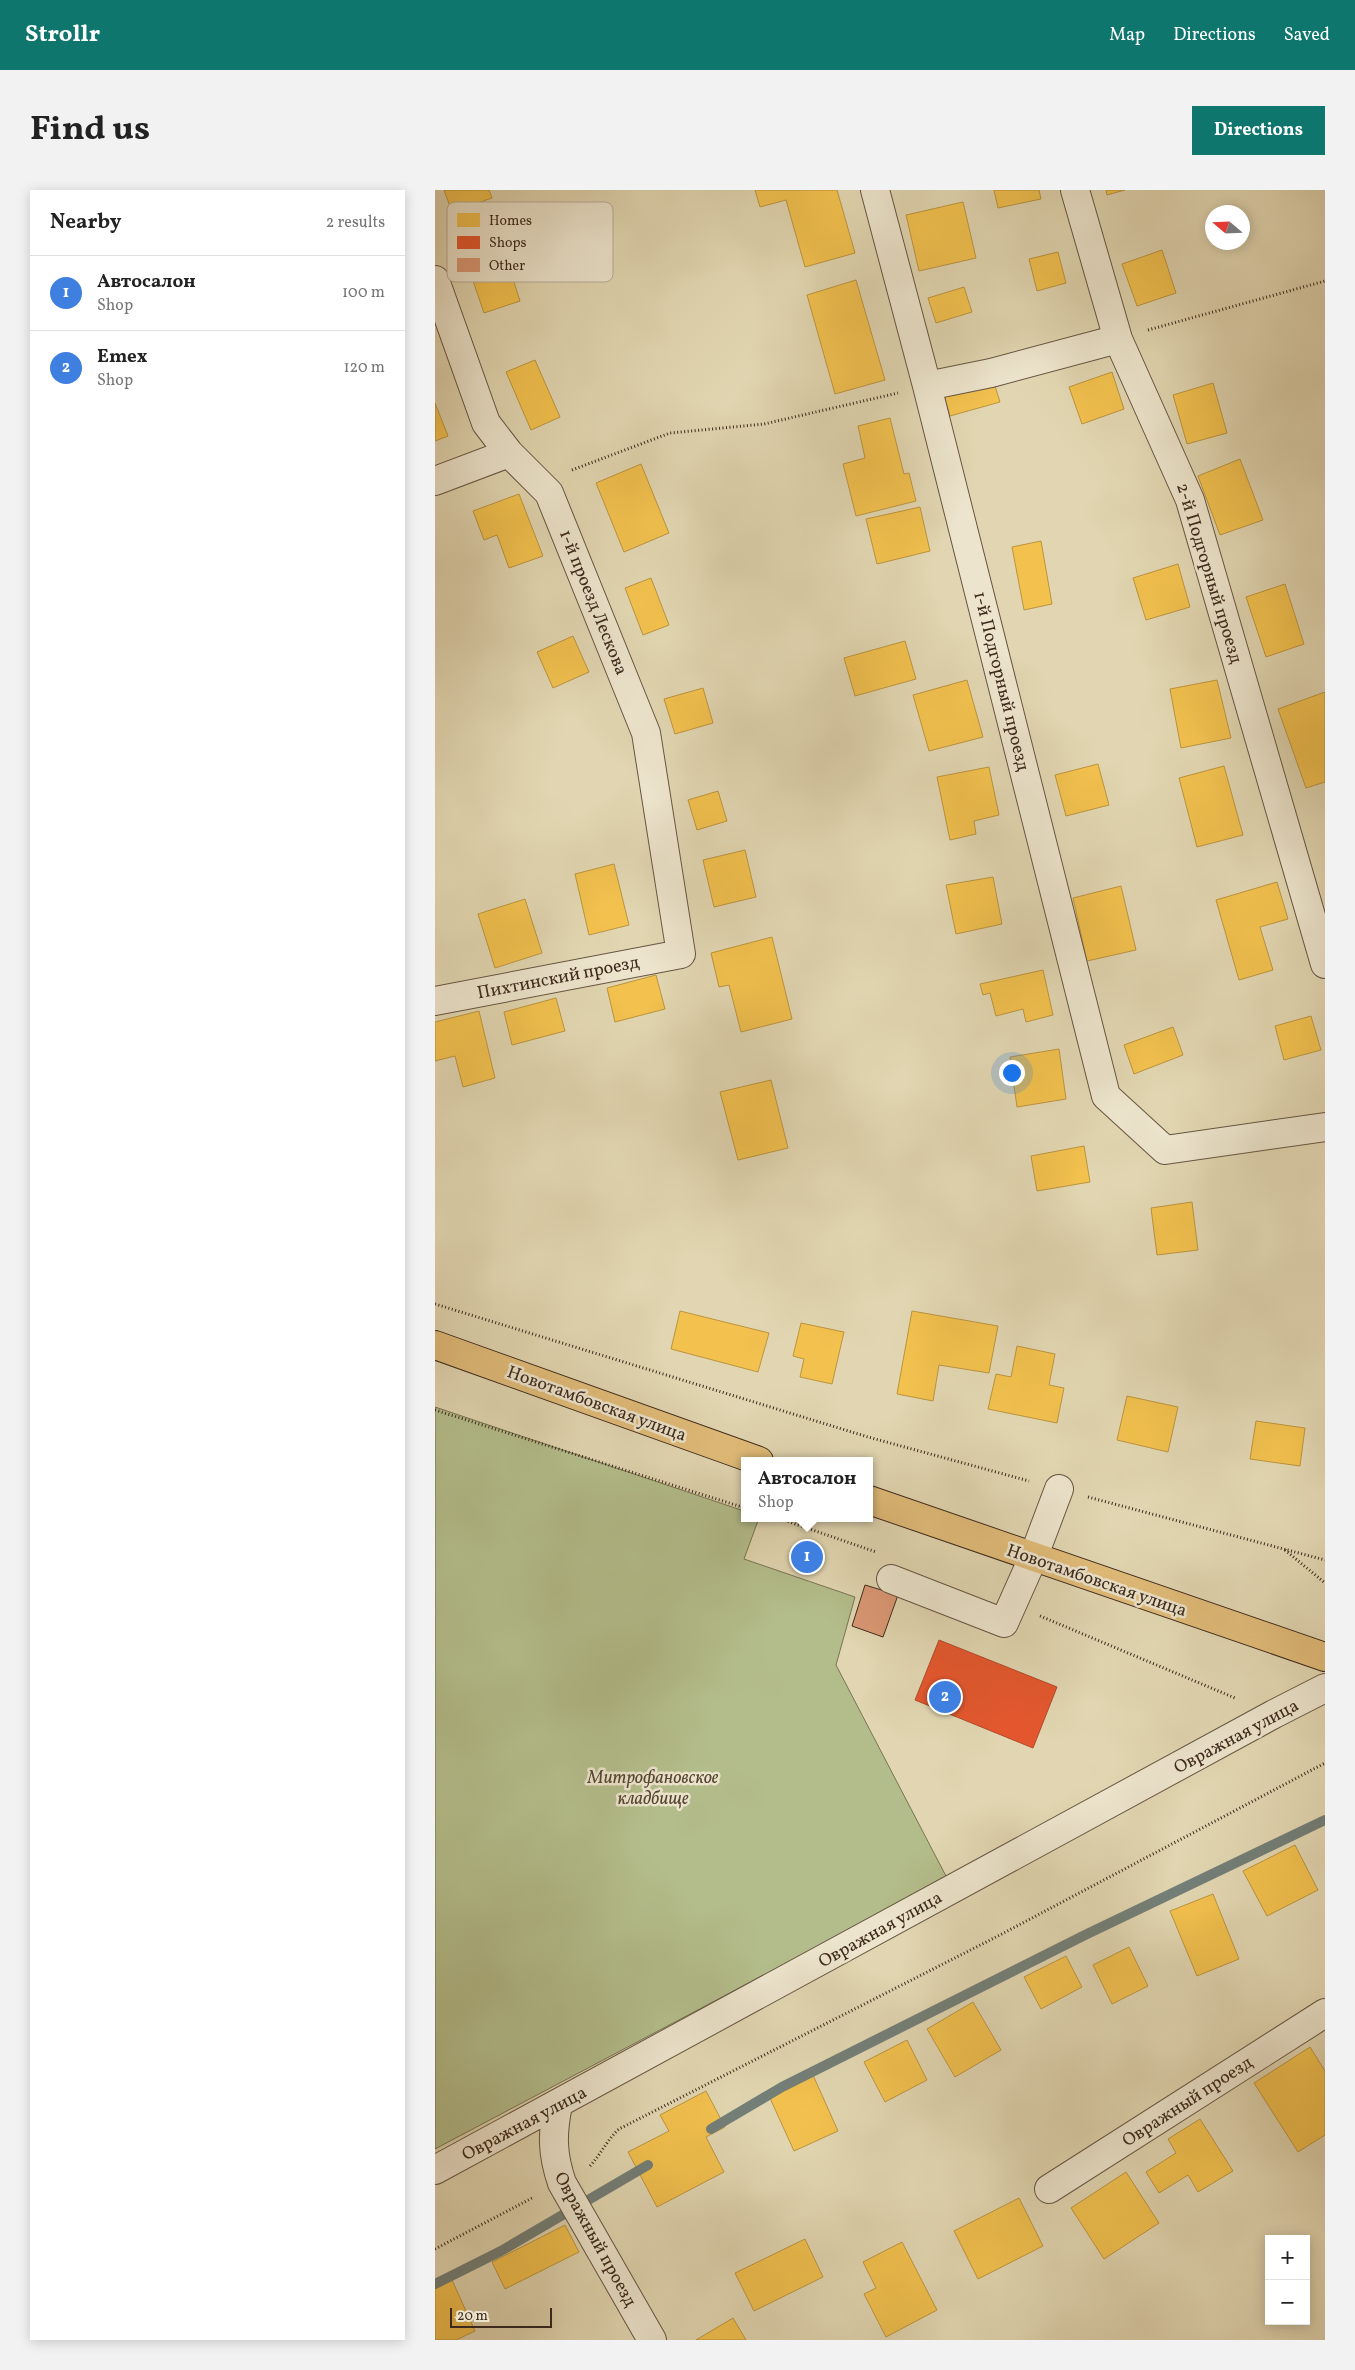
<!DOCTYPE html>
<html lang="en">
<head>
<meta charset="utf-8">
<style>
	:root { --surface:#fff; --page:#f2f2f2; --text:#222; --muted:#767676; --line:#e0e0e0; --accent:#0f766e }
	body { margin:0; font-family:Vollkorn,serif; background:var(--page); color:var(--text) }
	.controls { position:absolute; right:15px; bottom:15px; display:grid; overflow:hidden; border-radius:0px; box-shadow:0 2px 12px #0003 }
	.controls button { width:45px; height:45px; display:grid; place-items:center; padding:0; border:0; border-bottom:1px solid var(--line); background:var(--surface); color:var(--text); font:25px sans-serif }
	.compass { position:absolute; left:770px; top:15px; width:45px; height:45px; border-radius:50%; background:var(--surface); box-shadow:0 2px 12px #0003; rotate:289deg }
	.scale { position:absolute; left:15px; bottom:12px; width:102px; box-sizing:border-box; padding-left:5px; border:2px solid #3e2a1d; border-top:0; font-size:14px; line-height:18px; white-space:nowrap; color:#3e2a1d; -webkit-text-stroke:4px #ece4cc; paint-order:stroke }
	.you { position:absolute; left:576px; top:882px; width:18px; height:18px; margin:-12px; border:4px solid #fff; border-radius:50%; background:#1a73e8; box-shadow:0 0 0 8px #1a73e833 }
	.badge { display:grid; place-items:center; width:32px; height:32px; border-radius:50%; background:var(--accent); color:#fff; font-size:16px; font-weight:700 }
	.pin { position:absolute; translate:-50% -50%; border:2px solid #fff; box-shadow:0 1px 5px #0006 }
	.popup { position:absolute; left:306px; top:1267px; width:132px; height:65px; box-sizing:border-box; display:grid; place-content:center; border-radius:0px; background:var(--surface); filter:drop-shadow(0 1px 4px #0005); font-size:16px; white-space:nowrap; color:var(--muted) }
	.popup b { font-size:19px; color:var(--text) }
	.popup::after { content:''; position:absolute; left:50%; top:100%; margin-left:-10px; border:10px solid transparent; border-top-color:var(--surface) }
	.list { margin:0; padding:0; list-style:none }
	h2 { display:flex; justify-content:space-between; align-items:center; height:65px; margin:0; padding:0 20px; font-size:21px }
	h2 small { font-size:16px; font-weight:400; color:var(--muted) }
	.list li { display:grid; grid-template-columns:32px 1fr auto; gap:15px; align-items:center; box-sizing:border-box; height:75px; padding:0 20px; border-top:1px solid var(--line) }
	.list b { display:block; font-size:19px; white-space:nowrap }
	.list p { margin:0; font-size:16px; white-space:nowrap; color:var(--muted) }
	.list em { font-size:16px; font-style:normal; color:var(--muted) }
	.map { position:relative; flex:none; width:890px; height:2150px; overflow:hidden; border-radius:0px }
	header { display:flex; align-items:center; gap:30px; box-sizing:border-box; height:70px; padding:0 25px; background:var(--accent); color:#fff }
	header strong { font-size:24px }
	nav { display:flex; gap:28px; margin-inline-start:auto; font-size:18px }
	.intro { display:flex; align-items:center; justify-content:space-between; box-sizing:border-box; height:120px; padding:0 30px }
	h1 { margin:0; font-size:35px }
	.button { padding:12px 22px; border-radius:0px; background:var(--accent); color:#fff; font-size:18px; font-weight:700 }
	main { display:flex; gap:30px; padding:0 30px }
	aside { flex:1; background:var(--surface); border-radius:0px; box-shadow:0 2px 12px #0003 }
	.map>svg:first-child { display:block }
</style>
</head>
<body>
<header>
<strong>Strollr</strong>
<nav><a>Map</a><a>Directions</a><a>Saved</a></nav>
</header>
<div class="intro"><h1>Find us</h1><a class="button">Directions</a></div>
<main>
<aside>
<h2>Nearby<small>2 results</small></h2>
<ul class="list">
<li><span class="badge" style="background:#3f7fe0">1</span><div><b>Автосалон</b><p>Shop</p></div><em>100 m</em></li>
<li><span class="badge" style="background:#3f7fe0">2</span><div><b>Emex</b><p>Shop</p></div><em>120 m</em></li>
</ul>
</aside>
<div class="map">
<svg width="890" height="2150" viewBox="0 0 890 2150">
	<rect width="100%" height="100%" fill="#e1d6b1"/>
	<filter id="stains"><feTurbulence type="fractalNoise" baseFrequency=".004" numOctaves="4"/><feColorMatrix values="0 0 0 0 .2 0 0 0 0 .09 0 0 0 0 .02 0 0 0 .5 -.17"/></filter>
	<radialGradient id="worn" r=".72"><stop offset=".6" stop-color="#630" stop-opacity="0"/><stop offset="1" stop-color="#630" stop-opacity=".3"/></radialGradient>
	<path fill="#b3bd8b" stroke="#787454" d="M0,1217l309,104 1,7h14l-15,41 111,38 -19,68 111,213 -512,271z"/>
	<path fill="#f2c14e" stroke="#bc943f" d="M9,0h45l3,8 -40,14z
		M320,0h82l18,63 -50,14 -19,-67 -26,7z
		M559,0h45l2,9 -43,9z
		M671,0h19l-18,5z
		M528,12l13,56 -57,13 -13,-56z
		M727,60l14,43 -39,13 -15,-42z
		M623,62l8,31 -29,8 -8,-32z
		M71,67l14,44 -36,12 -15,-44z
		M421,90l29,100 -50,14 -28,-99z
		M529,97l8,25 -36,11 -8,-25z
		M100,170l25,57 -29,13 -25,-58z
		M677,182l12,37 -42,15 -13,-37z
		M556,183l9,29 -50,14 -8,-29z
		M778,193l14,50 -40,11 -14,-49z
		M0,213l13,33 -13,5z
		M455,228l14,56 5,-1 7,28 -60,15 -13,-52 22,-6 -7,-32z
		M805,269l23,61 -43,15 -22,-59z
		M206,274l28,69 -45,19 -28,-69z
		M84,304l24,62 -34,12 -12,-33 -13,5 -11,-29z
		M485,317l10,44 -53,13 -11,-45z
		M606,351l11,63 -28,6 -12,-63z
		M743,374l12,43 -44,13 -13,-42z
		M216,388l18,47 -26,10 -18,-47z
		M850,394l19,60 -38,13 -20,-60z
		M138,446l16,36 -36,16 -16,-36z
		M470,451l11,38 -61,17 -11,-38z
		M532,490l16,57 -54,14 -16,-56z
		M782,490l14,58 -50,10 -11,-59z
		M268,498l10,35 -38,11 -11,-35z
		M890,502v90l-19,6 -28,-79z
		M663,574l11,41 -43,11 -11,-41z
		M789,576l19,69 -46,12 -18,-69z
		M554,577l10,48 -25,6 2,13 -26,6 -13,-63z
		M283,601l9,30 -30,9 -9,-30z
		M310,660l11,47 -42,10 -11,-47z
		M179,674l15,61 -40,10 -14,-61z
		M558,687l9,47 -46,10 -10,-49z
		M842,692l11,37 -28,8 13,43 -34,10 -23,-80z
		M686,696l15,64 -49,11 -14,-63z
		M90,709l17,54 -47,15 -17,-54z
		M337,747l20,82 -51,13 -12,-47 -10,2 -8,-34z
		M608,780l10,45 -27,7 -3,-13 -27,7 -6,-23 -7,2 -3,-11z
		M221,785l9,34 -50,13 -8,-34z
		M121,808l9,33 -53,14 -8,-33z
		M44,821l16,67 -32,9 -8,-31 -20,5v-39z
		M876,826l10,34 -37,10 -9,-34z
		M738,837l10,28 -49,19 -10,-29z
		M624,859l7,50 -49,8 -7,-50z
		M336,890l17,68 -50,12 -18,-68z
		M649,956l6,36 -53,9 -6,-35z
		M757,1012l6,48 -41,5 -6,-47z
		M245,1121l89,22 -11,39 -87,-23z
		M477,1121l86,15 -9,47 -50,-8 -6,36 -36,-7z
		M366,1133l43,9 -12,52 -32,-7 4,-18 -11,-3z
		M582,1156l38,8 -6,31 15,3 -7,35 -69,-14 8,-35 15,3z
		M692,1206l51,11 -10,45 -51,-12z
		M821,1231l49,7 -5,38 -50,-7z
		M860,1655l23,45 -51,26 -24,-45z
		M778,1704l26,65 -42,17 -27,-65z
		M694,1757l19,39 -36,18 -19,-39z
		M631,1766l16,31 -41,22 -17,-32z
		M538,1812l28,48 -46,27 -28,-48z
		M472,1850l20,40 -42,22 -21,-40z
		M875,1857l15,24v64l-27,17 -44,-69z
		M378,1885l25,56 -44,20 -25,-55z
		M271,1901l19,36 -19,10 18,35 -67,35 -29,-55 41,-21 -9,-16z
		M765,1929l33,52 -35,21 -10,-17 -29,18 -13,-21 30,-19 -8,-14z
		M691,1982l33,51 -55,36 -33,-51z
		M584,2008l24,48 -65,33 -24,-48z
		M130,2035l14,27 -74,37 -13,-27z
		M370,2049l18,38 -69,34 -19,-38z
		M467,2052l35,68 -51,27 -22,-43 12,-6 -13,-26z
		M17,2090l23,51 -19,9h-21v-52z
		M298,2128l13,22h-50z"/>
	<path fill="#e4572e" stroke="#b24a29" d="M504,1450l118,47 -24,61 -118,-48z"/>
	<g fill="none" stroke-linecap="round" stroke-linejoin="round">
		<path stroke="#737f78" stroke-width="10" d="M276,1939l71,-42 303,-152 240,-115
			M0,2094l66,-33 147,-86"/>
	</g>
	<path fill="#db9875" stroke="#3e2a1d" d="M430,1395l33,10 -15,42 -31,-11z"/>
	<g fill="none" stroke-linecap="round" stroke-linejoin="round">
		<g stroke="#675542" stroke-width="30">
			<path id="minor" d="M440,0l52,196 179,710 59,54 160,-23
				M640,0l43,149 72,161 135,464
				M0,90l51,143 23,30 40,40 97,240 35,221 -246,47
				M492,196l64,-13 127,-34
				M0,291l74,-28
				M456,1389l113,44 29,-65 26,-69
				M123,1915c-6,29 -6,49 4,78l90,157
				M0,1980l839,-456 51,-26
				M614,1999l276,-176"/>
		</g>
		<g stroke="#3e2a1d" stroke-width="30">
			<path id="major" d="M0,1155l324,116
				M434,1310l456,157"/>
		</g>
		<path stroke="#3e2a1d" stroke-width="3" stroke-dasharray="1 2.5" stroke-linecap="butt" d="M713,140l177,-49
			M137,280l98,-37 94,-9 134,-31
			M0,1114l433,133 161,44
			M0,1220l310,98
			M653,1307l237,63
			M343,1328l98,34
			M850,1360l40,33
			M605,1426l195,82
			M155,1976c11,-12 17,-26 29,-37l379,-193 327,-173
			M0,2059l99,-52"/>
		<use href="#minor" stroke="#ece4cc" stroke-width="28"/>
		<use href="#major" stroke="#e0bb78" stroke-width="28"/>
	</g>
	<g text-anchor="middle" stroke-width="5" stroke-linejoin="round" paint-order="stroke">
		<g font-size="18" fill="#3e2a1d" stroke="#ece4cc">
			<text transform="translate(775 383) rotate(73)" y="6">2-й Подгорный проезд</text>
			<text transform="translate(159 412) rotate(68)" y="6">1-й проезд Лескова</text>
			<text transform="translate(567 491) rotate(76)" y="6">1-й Подгорный проезд</text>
			<text transform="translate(123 787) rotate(-11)" y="6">Пихтинский проезд</text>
			<text transform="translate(162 1213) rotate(20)" y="6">Новотамбовская улица</text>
			<text transform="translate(662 1390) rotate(19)" y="6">Новотамбовская улица</text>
			<text transform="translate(801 1546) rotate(-28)" y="6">Овражная улица</text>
			<text transform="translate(445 1739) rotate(-29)" y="6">Овражная улица</text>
			<text transform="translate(752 1911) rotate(-33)" y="6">Овражный проезд</text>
			<text transform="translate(89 1933) rotate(-28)" y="6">Овражная улица</text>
			<text transform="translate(161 2049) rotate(61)" y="6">Овражный проезд</text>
		</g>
		<g font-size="18" font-style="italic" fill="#554733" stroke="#ece4cc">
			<text x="218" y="1593">Митрофановское<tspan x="218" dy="21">кладбище</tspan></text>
		</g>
	</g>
	<rect x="12" y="12" width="166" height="80" rx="8" fill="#ece4cc" stroke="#b8ac98" stroke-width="1"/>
	<rect x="22" y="23" width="23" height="14" fill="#f2c14e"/>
	<rect x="22" y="46" width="23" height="13" fill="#e4572e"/>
	<rect x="22" y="68" width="23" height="14" fill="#db9875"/>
	<g font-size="14" fill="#3e2a1d">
		<text x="54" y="35">Homes</text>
		<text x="54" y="57">Shops</text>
		<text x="54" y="80">Other</text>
	</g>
	<rect width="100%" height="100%" filter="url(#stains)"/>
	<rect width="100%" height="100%" fill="url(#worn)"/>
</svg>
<div class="controls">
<button>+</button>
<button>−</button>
</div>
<svg class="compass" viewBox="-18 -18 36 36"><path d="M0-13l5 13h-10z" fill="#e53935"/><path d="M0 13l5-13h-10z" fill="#767676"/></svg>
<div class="scale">20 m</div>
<div class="you"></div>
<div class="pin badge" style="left:372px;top:1367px;background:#3f7fe0">1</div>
<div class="popup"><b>Автосалон</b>Shop</div>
<div class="pin badge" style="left:510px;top:1507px;background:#3f7fe0">2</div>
</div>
</main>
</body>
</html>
